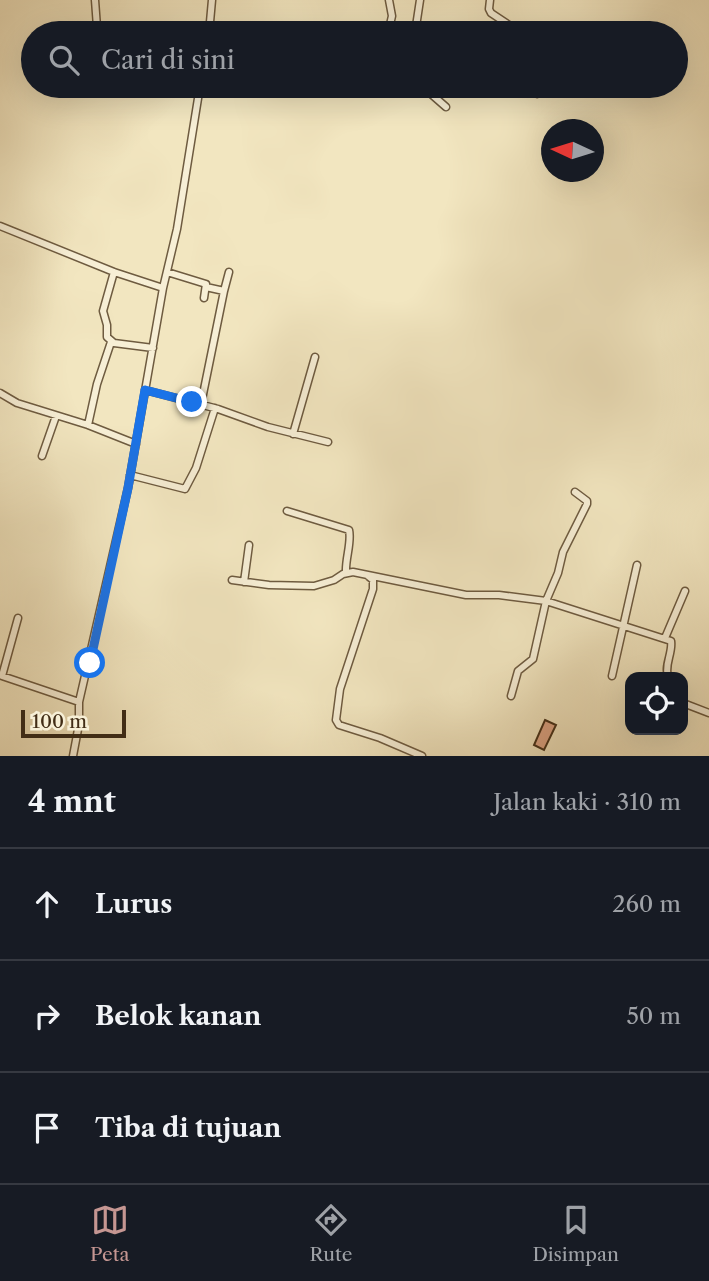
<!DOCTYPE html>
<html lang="id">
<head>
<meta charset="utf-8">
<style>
	:root { --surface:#171b24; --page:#242831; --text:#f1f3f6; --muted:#9ea1a6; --line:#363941; --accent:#c59692 }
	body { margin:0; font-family:"Libre Caslon Text",serif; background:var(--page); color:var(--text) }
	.controls { position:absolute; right:21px; bottom:21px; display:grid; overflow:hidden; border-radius:14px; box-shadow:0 7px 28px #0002 }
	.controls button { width:63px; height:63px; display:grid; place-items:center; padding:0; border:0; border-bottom:2px solid var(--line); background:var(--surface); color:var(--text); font:35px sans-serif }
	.compass { position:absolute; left:541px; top:119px; width:63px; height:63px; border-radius:50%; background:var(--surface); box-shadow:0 7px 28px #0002; rotate:274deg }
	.scale { position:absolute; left:21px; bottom:18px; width:105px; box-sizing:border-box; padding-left:7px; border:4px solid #422d16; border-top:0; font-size:19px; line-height:24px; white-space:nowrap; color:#422d16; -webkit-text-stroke:5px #f7efd6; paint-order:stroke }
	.stop { position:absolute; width:21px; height:21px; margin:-16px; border:5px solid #1a73e8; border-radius:50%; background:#fff }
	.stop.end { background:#1a73e8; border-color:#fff; box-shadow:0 2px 7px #0008 }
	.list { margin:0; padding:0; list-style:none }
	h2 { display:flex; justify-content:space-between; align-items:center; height:91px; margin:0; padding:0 28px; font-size:30px }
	h2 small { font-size:23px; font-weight:400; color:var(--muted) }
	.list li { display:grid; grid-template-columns:46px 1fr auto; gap:21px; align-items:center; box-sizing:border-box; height:112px; padding:0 28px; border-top:2px solid var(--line) }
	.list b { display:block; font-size:26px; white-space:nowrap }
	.list em { font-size:23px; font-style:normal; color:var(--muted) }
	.icon { flex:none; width:38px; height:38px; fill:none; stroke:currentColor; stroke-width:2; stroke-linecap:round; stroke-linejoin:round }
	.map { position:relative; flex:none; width:709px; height:756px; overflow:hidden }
	.search { position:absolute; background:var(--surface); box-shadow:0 7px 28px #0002; left:21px; right:21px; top:21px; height:77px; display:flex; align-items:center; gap:18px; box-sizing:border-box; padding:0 24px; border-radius:38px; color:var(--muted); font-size:26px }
	.sheet { height:427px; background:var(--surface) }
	nav { display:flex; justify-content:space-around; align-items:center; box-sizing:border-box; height:98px; border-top:2px solid var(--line); background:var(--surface); font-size:19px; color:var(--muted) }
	nav a { display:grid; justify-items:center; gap:4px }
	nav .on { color:var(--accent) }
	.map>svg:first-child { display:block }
</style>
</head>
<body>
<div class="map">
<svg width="709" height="756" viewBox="0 0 709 756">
	<rect width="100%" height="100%" fill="#f2e6c0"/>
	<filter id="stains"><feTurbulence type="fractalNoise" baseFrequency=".00286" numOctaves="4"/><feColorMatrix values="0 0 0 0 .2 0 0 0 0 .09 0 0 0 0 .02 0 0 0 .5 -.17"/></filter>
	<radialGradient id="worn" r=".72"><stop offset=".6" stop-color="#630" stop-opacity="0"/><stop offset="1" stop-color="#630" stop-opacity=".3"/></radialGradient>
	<path fill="#dca384" stroke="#422d16" stroke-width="2" d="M545,720l11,5 -12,25 -10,-5z"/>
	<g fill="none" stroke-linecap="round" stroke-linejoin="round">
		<g stroke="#6e5b40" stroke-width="9">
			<path id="minor" d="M95,0l2,27 14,6
				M490,0l-1,9 2,4 30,20
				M210,26l20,7
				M209,33l3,-33
				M388,33l4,-17 -3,-16
				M415,33l5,-33
				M422,86l24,21
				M528,86l9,8
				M0,226l114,46 49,16
				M114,272l-11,39 4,14v12l7,6 39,5
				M167,272l39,12 -2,14
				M224,291l5,-19
				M145,390l73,19 50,18 60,15
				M0,393l17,10 71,22 48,19
				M201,404l23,-113 -18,-4
				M88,425l9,-41 14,-42
				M293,434l22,-77
				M42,456l14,-40
				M130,475l55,14 11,-21 19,-60
				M287,511l62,19c3,12 -4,29 -3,43
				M368,576l5,4v9l-33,100 -4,31 3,5 41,13 42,18
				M232,580l37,5 45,1 20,-6 9,-6 10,-2 113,23h33l47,6 125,40c2,12 -7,23 -3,36
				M244,582l5,-37
				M18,618l-16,58 77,26v22l-6,32
				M665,638l20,-47
				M612,676l25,-111
				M511,696l7,-25 15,-12 13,-58 12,-28 5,-21 24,-48v-3l-12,-9
				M79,702l49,-214 35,-200 14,-59 23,-143
				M683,703l26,10"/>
		</g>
		<use href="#minor" stroke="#f7efd6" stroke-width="6"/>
	</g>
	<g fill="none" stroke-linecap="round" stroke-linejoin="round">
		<path stroke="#1a73e8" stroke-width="9" d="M90,663l38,-175 17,-98 47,12"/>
	</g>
	<rect width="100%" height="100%" filter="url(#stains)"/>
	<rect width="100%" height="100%" fill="url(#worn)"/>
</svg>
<div class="controls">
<button><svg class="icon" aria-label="locate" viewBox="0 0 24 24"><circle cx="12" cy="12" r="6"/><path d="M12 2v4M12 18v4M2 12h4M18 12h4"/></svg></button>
</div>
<svg class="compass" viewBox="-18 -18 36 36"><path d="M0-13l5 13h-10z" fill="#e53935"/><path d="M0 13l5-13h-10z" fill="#9ea1a6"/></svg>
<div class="scale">100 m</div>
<div class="stop" style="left:90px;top:663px"></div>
<div class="stop end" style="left:192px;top:402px"></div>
<div class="search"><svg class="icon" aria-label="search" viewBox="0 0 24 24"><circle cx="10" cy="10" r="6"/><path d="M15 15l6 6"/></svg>Cari di sini</div>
</div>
<section class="sheet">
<h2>4 mnt<small>Jalan kaki · 310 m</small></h2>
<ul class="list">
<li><svg class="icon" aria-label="ahead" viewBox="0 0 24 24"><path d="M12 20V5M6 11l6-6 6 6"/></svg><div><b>Lurus</b></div><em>260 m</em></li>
<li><svg class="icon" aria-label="right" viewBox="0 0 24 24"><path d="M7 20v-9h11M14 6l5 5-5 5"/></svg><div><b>Belok kanan</b></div><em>50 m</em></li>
<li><svg class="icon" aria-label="arrive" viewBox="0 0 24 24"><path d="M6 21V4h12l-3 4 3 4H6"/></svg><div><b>Tiba di tujuan</b></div></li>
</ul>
</section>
<nav>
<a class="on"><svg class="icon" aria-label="map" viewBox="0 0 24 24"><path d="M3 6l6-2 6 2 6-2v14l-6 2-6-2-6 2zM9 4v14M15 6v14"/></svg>Peta</a>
<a><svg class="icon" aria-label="directions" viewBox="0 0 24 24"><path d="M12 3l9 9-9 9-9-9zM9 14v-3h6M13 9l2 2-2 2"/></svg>Rute</a>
<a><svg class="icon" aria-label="saved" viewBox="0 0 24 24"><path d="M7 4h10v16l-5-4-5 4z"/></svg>Disimpan</a>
</nav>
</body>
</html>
